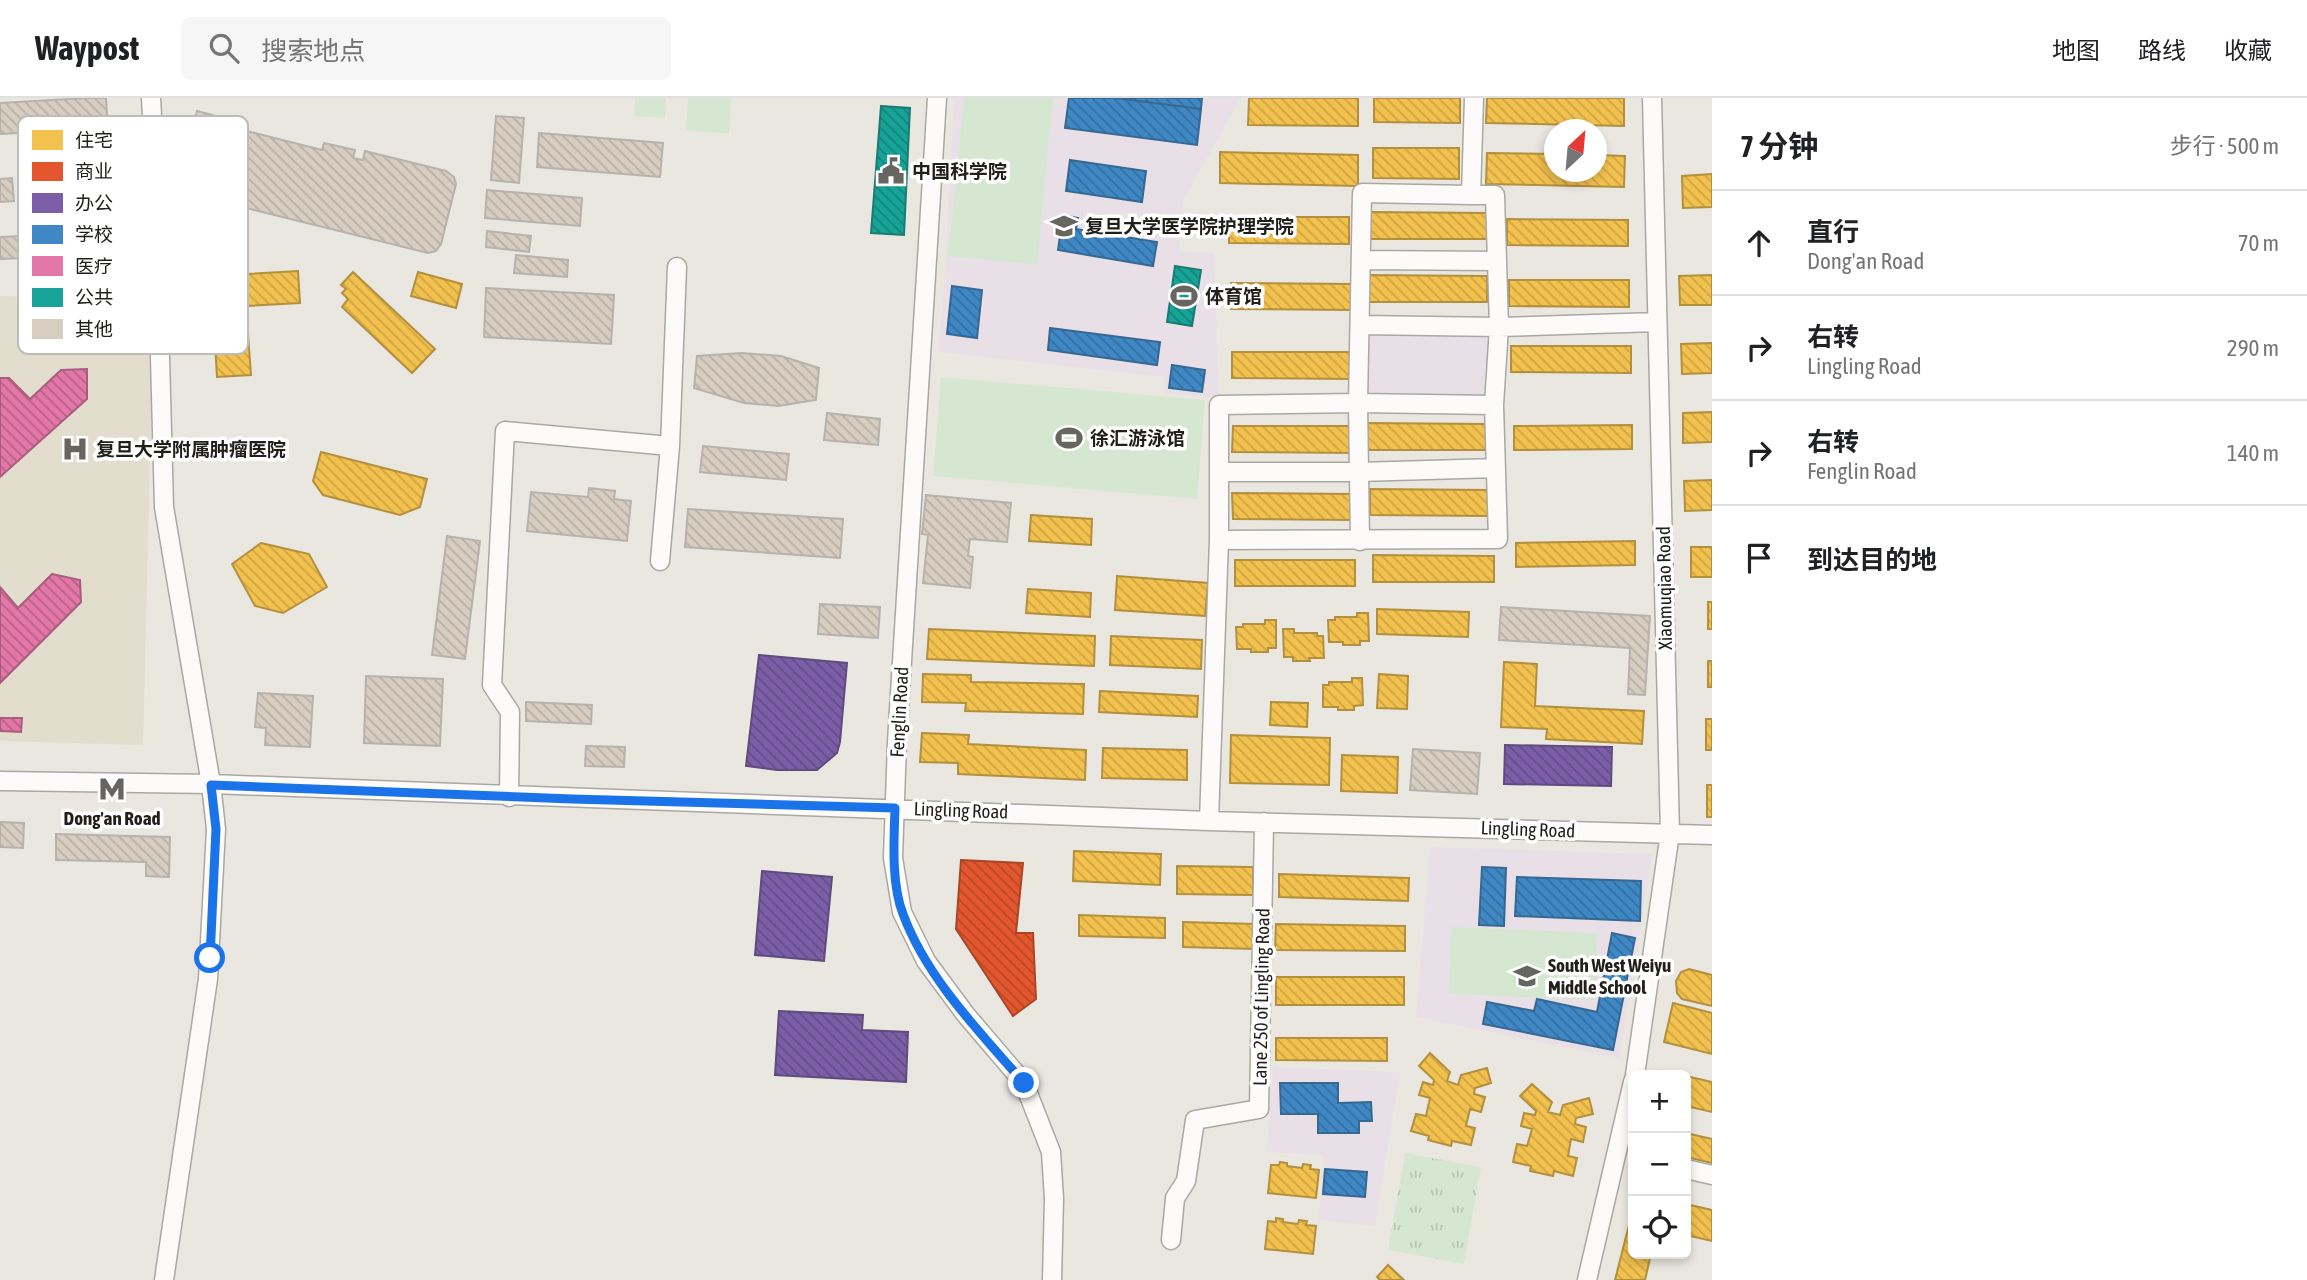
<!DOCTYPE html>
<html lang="zh">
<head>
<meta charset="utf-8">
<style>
	:root { --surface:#fff; --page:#f6f6f6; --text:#202124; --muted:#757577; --line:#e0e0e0 }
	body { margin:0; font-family:"Asap Condensed","Noto Sans SC",sans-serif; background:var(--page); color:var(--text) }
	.controls { position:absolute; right:21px; bottom:21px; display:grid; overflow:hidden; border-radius:10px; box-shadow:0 4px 10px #0003 }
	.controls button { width:63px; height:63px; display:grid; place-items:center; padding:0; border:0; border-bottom:2px solid var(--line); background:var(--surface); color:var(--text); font:35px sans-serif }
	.compass { position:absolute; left:1544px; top:21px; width:63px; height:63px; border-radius:50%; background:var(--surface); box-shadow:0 4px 10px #0003; rotate:26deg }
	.stop { position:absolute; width:21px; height:21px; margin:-16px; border:5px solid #1a73e8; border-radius:50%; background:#fff }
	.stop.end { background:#1a73e8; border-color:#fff; box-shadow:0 2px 7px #0008 }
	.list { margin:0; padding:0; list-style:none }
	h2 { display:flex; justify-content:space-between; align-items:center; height:91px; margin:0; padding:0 28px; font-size:30px }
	h2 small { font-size:23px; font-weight:400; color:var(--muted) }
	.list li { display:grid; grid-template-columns:46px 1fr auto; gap:21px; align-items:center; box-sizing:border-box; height:105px; padding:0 28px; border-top:2px solid var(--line) }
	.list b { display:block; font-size:26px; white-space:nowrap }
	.list p { margin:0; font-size:23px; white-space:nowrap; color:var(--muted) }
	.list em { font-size:23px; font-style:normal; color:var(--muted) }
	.icon { flex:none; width:38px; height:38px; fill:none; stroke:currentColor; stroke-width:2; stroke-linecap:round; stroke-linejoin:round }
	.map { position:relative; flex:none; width:1712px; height:1182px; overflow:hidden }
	header { display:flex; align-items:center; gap:42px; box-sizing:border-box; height:98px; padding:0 35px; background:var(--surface); border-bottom:2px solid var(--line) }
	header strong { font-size:33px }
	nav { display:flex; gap:38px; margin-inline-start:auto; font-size:24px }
	.search { width:490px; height:63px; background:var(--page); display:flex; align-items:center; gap:18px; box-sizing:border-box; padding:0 24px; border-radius:10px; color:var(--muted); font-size:26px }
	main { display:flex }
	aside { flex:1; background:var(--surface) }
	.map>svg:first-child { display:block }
</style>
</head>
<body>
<header>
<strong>Waypost</strong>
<div class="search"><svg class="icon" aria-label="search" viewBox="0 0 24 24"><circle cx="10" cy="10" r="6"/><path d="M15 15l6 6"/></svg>搜索地点</div>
<nav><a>地图</a><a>路线</a><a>收藏</a></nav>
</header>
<main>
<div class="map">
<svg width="1712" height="1182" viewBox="0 0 1712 1182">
	<defs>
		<pattern id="grass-tufts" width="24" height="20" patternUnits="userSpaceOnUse" patternTransform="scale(1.75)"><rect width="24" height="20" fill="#d6e7d1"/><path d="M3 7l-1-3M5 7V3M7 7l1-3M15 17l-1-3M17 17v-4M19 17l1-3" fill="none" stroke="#b7c6b3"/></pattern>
		<pattern id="homes-back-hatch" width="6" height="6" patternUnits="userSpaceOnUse" patternTransform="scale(1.75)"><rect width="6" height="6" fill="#f2c14e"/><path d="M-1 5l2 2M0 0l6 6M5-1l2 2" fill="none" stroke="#cfa544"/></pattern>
		<pattern id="shops-back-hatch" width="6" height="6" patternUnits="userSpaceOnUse" patternTransform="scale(1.75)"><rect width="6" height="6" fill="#e4572e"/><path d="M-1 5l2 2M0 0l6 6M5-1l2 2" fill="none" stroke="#b84726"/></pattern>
		<pattern id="offices-back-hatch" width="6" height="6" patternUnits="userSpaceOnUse" patternTransform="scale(1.75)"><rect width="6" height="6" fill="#7b5ea7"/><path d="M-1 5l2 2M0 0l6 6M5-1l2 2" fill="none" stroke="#644d87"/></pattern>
		<pattern id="schools-back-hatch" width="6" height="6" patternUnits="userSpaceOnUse" patternTransform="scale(1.75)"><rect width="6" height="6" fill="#3f88c5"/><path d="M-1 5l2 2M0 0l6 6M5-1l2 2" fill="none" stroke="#346f9f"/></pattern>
		<pattern id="health-back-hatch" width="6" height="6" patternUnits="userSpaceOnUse" patternTransform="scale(1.75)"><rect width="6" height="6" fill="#e377a8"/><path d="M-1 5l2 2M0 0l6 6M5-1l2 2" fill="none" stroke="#b86188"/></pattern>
		<pattern id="public-back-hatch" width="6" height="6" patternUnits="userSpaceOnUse" patternTransform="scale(1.75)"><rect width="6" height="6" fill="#17a398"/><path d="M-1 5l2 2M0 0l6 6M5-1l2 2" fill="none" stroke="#14847b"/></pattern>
		<pattern id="building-back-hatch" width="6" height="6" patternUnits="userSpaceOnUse" patternTransform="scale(1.75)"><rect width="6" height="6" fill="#d7cdc0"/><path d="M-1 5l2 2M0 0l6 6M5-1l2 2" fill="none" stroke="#b8b0a4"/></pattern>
	</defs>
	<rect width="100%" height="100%" fill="#eae7e0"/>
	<path fill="#e3ddce" d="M0,198l154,5 -11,444 -143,-4z"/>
	<path fill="#e9e0e7" d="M954,0h287l-58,103 -4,50 35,2 5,145 -54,-5v-16l-227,-25 7,-76z
		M1488,229l6,69 -126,-1 1,-63z
		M1430,749l222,7 -33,204 -203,-41z
		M1273,969l127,5 -25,154 -56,-6 4,-65 -56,-3z"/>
	<path fill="url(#grass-tufts)" d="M1405,1055l76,14 -17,97 -76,-14z"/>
	<path fill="#d6e7d1" d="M635,0h31l-1,20 -31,-2z
		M688,0h43l-2,36 -43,-4z
		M964,0h89l-16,167 -89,-9z
		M941,279l264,23 -8,99 -264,-23z
		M1451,829l146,6 -2,67 -146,-6z"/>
	<path fill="url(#homes-back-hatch)" stroke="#b3903e" stroke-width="2" d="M1249,0h109v28l-110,-1z
		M1374,0h86v25l-86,-1z
		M1487,0h137v28l-138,-3z
		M1373,50h86v31l-86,-1z
		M1220,54l138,3v31l-138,-3z
		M1487,55l67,1v18h42v-17l29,1 -1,31 -138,-3z
		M1712,76v33l-29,1 -1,-32z
		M1369,114l120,1v26h-120z
		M1229,119h120v27l-120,-1z
		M1507,121l121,1v26l-121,-1z
		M298,173l2,32 -54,3 5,69 -34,2 -6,-101z
		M353,174l82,77 -23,24 -70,-66 6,-8 -6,-6 4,-4 -5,-4z
		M418,174l44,12 -6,24 -45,-12z
		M1366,177l121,1v26h-121z
		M1712,177v30h-32l-1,-29z
		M1509,182h120v27l-120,-1z
		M1231,185l121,1v26l-121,-1z
		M1712,245v30l-30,1 -1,-30z
		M1511,248h120v27l-120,-1z
		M1232,254h120v27l-120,-1z
		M1712,314v30l-29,1v-30z
		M1367,325l120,1v26h-121z
		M1632,327v24l-118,1v-24z
		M1233,328h120v27l-121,-1z
		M321,354l106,27 -7,28 -20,8 -77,-20 -10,-14z
		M1712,382v30l-27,1 -1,-30z
		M1370,391l120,1v26l-120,-1z
		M1232,395l121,1v26l-120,-1z
		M1031,417l61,4 -1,26 -62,-4z
		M1635,443v24l-119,2v-24z
		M261,445l48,11 18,33 -44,26 -28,-7 -23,-42z
		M1691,449h21v30h-21z
		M1373,457l121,1v26h-121z
		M1235,462h120v26h-120z
		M1117,478l91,7 -3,33 -90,-6z
		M1028,491l63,4 -1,24 -64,-4z
		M1708,504h4v27h-4z
		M1377,511l92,3 -1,25 -91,-3z
		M1357,515h11l1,28h-9v4h-17v-3h-14l-1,-22h7v-3h22z
		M1265,522h11v28h-8v4h-17v-3h-14l-1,-22h7v-3h22z
		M929,531l166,7 -1,30 -167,-7z
		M1283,531h11v4h23v3h6l1,22h-15l1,3h-17v-4h-9z
		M1111,538l91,4 -1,29 -91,-4z
		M1708,563h4v26h-4z
		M1504,564l33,2 -2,42 109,5 -2,33 -96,-5 1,-10 -46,-2z
		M923,576l48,1v7l113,2 -1,30 -118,-3 1,-8 -44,-1z
		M1379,576l29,2 -1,33 -30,-1z
		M1352,580h10l1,27 -9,1v4h-16v-3h-15v-22h6v-3h23z
		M1100,593l98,5 -1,21 -98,-5z
		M1271,604l37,1 -1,24 -37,-2z
		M1706,621h6v31h-6z
		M922,635l47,2 -1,9 118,6 -1,30 -127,-6v-11l-38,-1z
		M1231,637l99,3 -1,47 -99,-2z
		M1103,650l84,2v30l-85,-2z
		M1342,657l56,2 -1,36 -56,-2z
		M1707,687h5v32h-5z
		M1074,753l87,3 -1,31 -87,-4z
		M1177,768l76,1v28l-76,-1z
		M1279,776l130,4 -1,23 -129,-4z
		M1079,817l86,3v20l-86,-2z
		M1183,824l73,2v25l-73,-2z
		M1276,826l129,2v25l-130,-1z
		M1689,871l23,6v31l-30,-7 -5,-6 -1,-12 5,-9z
		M1276,879h128v28h-128z
		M1673,905l39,10v41l-48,-12z
		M1276,940h111v23l-111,-1z
		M1430,955l20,19 -3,9 11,4 3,-10 26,-7 4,15 -16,5 -1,6 11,3 -4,15 -11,-3 -4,17 9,2 -4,17 -19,-4 -1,5 -23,-6 1,-4 -18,-5 5,-17 10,2 4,-18 -11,-3 4,-13 10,3 1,-5 -15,-14z
		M1662,973l20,4h-21z
		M1686,978l26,6v30l-26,-6z
		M1532,986l20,18 -4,10 12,3 3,-10 26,-7 4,16 -17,4 -1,6 11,3 -3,15 -12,-3 -3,17 9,2 -4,18 -19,-5 -1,5 -23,-5 1,-5 -18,-4 4,-18 10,2 5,-17 -11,-3 3,-13 11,2 1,-4 -16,-15z
		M1686,1035l26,6v24l-26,-6z
		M1280,1064l7,1v3l15,2 1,-4 8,1 -1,4 9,1 -3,28 -48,-5 3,-28h8z
		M1686,1106l26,6v31l-26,-6z
		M1631,1119h2v37h18l-6,26h-30z
		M1276,1120l7,1v3l15,2 1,-4 8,1 -1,4 10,1 -3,28 -48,-5 3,-28 8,1z
		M1388,1167l16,15h-24l-3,-3z"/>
	<path fill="url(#shops-back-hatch)" stroke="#aa4628" stroke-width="2" d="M961,762l62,3 -7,70h17l3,66 -23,17 -57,-87z"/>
	<path fill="url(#offices-back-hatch)" stroke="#604b7d" stroke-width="2" d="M759,557l88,8 -7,79 -3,11 -20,17h-40l-31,-4z
		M1505,647l107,2 -1,39 -107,-2z
		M762,773l70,6 -8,84 -69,-6z
		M779,913l84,4 -1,15 46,2 -2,50 -131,-7z"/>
	<path fill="url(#schools-back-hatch)" stroke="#366892" stroke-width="2" d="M1069,0h46l86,11 -4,36 -132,-17z
		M1115,0h87l-1,11z
		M1070,62l76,11 -4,31 -76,-11z
		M1063,117l15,3 -2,11 81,13 -4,24 -95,-16z
		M952,188l30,4 -5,48 -30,-4z
		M1050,230l110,14 -3,23 -109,-15z
		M1172,267l33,5 -3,22 -33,-4z
		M1482,769l24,1 -2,58 -25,-1z
		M1517,779l124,4 -1,40 -125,-5z
		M1612,835l23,5 -22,112 -130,-26 4,-22 47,9 3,-12 60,13z
		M1280,985h58v20l33,-1 1,19h-13v12h-41v-19h-37z
		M1325,1071l42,3 -2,25 -42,-3z"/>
	<path fill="url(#health-back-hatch)" stroke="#a95d7d" stroke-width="2" d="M87,271v30l-87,78v-99h9l21,21 31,-29z
		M52,476l28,6 1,22 -81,81v-96l18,21z
		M0,620h22l-1,14 -21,-1z"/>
	<path fill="url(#public-back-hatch)" stroke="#1a7b72" stroke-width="2" d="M881,8l29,2 -6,127 -33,-2z
		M1175,168l26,4 -9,56 -25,-4z"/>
	<path fill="url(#building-back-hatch)" stroke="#b6b2ad" stroke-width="2" d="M87,0h19l2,30 -108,6v-31z
		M197,13l27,7 -1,7 99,25 2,-7 31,7 -2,8 10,2 2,-9 81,20 8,6 2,7 -15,60 -5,7 -8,2 -251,-62z
		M496,18l28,2 -5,65 -28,-3z
		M539,35l124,10 -3,34 -123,-10z
		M12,80l2,23 -14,1v-23z
		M487,92l95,8 -2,28 -95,-8z
		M487,133l44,5 -2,16 -43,-5z
		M20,138l1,22 -21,1v-22z
		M516,157l52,5 -1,17 -53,-4z
		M486,190l128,7 -3,49 -127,-7z
		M742,255l39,3 38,12 -3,32 -38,6 -34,-3 -50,-15 3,-32z
		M827,315l53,6 -2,26 -54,-5z
		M703,348l86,8 -3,26 -86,-8z
		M589,390l26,3 -1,8 17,2 -4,40 -100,-10 4,-39 57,5z
		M926,397l85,8 -4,39 -37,-3 -2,17 5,1 -3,31 -47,-5 5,-48 -6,-1z
		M688,411l155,10 -3,39 -155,-11z
		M447,438l33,5 -15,118 -33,-4z
		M820,506l60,3 -2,31 -60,-4z
		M1501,509l149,9 -5,79 -17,-1 2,-46 -131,-8z
		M366,578l77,3 -3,67 -76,-3z
		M258,595l55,3 -3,51 -45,-2 1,-17 -11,-1z
		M526,604l66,3 -1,19 -65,-3z
		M586,648l39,1 -1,20 -39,-1z
		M1413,651l67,4 -3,41 -67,-4z
		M0,724l24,1 -1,25 -23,-1z
		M56,736l114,3 -1,40 -23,-1v-14l-90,-2z"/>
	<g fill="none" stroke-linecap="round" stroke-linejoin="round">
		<g stroke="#aaa8a2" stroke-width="21">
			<path id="minor" d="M151,0l4,71 9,338 47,277 5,45 -8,150 -44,301
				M937,0l-40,644 -4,116 9,54 24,49 40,54 58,68 27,69 3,47 -2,81
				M1474,0l-3,97h24l4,132 158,-5
				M1361,162l136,1
				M1219,374h140l137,-4
				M1219,442l279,-1 -4,-134
				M1360,443l-2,-138 4,-210 109,2
				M660,463l10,-115
				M0,683l211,3 998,37 503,14
				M509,699l1,-85 -18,-27 13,-254 165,15 7,-179
				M1209,723l10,-281v-135l139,-2 136,2 5,-78 -139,-2
				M1635,977l35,-242 -18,-735
				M1686,1071l26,6
				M1171,1142l4,-42 11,-17 9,-61 64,-11 5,-287
				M1587,1182l46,-198"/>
		</g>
		<use href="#minor" stroke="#fcfbfa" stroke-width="18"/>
	</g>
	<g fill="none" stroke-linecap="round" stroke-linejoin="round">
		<path stroke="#1a73e8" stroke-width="9" d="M210,860l6,-129 -5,-44 361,14 323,9c-1,32 -4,75 8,106 24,65 77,118 121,169"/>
	</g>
	<defs>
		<g id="civic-bare" transform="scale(2.1)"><path d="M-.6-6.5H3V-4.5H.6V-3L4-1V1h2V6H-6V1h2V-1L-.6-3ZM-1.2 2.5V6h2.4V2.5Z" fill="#67655f" stroke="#fff" stroke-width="2.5" paint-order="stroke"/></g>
		<g id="university-bare" transform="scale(2.1)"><path d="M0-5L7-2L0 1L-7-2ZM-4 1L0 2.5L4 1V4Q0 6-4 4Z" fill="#67655f" stroke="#fff" stroke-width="2.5" paint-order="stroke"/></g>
		<g id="stadium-bare" transform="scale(2.1)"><path d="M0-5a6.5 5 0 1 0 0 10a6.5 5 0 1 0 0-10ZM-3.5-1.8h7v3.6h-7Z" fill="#67655f" stroke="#fff" stroke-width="2.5" paint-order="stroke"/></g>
		<g id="hospital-bare" transform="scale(2.1)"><path d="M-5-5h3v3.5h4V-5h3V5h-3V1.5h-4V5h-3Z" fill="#67655f" stroke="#fff" stroke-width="2.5" paint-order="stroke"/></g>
		<g id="metro-bare" transform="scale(2.1)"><path d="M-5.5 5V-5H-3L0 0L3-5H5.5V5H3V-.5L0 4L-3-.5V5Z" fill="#67655f" stroke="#fff" stroke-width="2.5" paint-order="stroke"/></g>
		<g id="school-bare" transform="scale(2.1)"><path d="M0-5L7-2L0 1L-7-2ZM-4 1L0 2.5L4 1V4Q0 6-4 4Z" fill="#67655f" stroke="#fff" stroke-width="2.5" paint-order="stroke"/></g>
	</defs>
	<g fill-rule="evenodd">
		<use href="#civic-bare" x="891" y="73"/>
		<use href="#university-bare" x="1064" y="128"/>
		<use href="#stadium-bare" x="1184" y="198"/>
		<use href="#stadium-bare" x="1069" y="340"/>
		<use href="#hospital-bare" x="75" y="351"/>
		<use href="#metro-bare" x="112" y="691"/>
		<use href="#school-bare" x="1527" y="878"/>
	</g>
	<g text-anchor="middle" stroke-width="7" stroke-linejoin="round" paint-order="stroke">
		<g font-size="19" font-weight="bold" fill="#211f1a" stroke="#fff" text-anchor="start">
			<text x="912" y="80">中国科学院</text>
			<text x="1085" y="135">复旦大学医学院护理学院</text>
			<text x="1205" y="205">体育馆</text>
			<text x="1090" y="347">徐汇游泳馆</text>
			<text x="96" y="358">复旦大学附属肿瘤医院</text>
			<text x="112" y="727" text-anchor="middle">Dong'an Road</text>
			<text x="1548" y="874">South West Weiyu<tspan x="1548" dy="22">Middle School</tspan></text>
		</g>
		<g font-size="19" fill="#211f1a" stroke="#fff">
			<text transform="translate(1664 490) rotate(-91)" y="7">Xiaomuqiao Road</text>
			<text transform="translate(899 614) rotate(-87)" y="7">Fenglin Road</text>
			<text transform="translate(961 712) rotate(2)" y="7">Lingling Road</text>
			<text transform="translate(1528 731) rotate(2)" y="7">Lingling Road</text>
			<text transform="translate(1261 899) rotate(-89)" y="7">Lane 250 of Lingling Road</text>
		</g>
	</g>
	<rect x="18" y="18" width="230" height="238" rx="10" fill="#fff" stroke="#bcbcba" stroke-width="2"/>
	<rect x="32" y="32" width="31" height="20" fill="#f2c14e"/>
	<rect x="32" y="64" width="31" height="19" fill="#e4572e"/>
	<rect x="32" y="95" width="31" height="20" fill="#7b5ea7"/>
	<rect x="32" y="127" width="31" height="19" fill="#3f88c5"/>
	<rect x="32" y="158" width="31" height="20" fill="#e377a8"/>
	<rect x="32" y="190" width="31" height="19" fill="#17a398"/>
	<rect x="32" y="221" width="31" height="20" fill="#d7cdc0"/>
	<g font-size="19" fill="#211f1a">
		<text x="75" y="49">住宅</text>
		<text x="75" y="80">商业</text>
		<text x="75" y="112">办公</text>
		<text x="75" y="143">学校</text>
		<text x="75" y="175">医疗</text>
		<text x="75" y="206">公共</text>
		<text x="75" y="238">其他</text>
	</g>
</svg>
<div class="controls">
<button>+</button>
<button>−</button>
<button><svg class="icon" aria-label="locate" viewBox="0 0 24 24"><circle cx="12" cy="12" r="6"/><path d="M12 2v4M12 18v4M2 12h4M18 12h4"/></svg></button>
</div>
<svg class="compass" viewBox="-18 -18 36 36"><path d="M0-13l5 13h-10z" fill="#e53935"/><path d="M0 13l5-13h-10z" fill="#757577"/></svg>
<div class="stop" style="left:210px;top:860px"></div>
<div class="stop end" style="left:1024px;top:985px"></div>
</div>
<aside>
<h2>7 分钟<small>步行 · 500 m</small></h2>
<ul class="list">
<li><svg class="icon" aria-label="ahead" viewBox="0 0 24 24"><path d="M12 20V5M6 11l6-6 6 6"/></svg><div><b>直行</b><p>Dong'an Road</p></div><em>70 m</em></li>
<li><svg class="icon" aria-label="right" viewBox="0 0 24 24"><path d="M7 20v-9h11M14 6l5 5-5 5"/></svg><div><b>右转</b><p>Lingling Road</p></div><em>290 m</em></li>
<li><svg class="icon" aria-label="right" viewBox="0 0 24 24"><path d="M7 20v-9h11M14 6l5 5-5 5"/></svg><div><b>右转</b><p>Fenglin Road</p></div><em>140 m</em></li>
<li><svg class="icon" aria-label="arrive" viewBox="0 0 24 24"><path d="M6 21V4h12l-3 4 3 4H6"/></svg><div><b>到达目的地</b></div></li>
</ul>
</aside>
</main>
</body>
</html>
